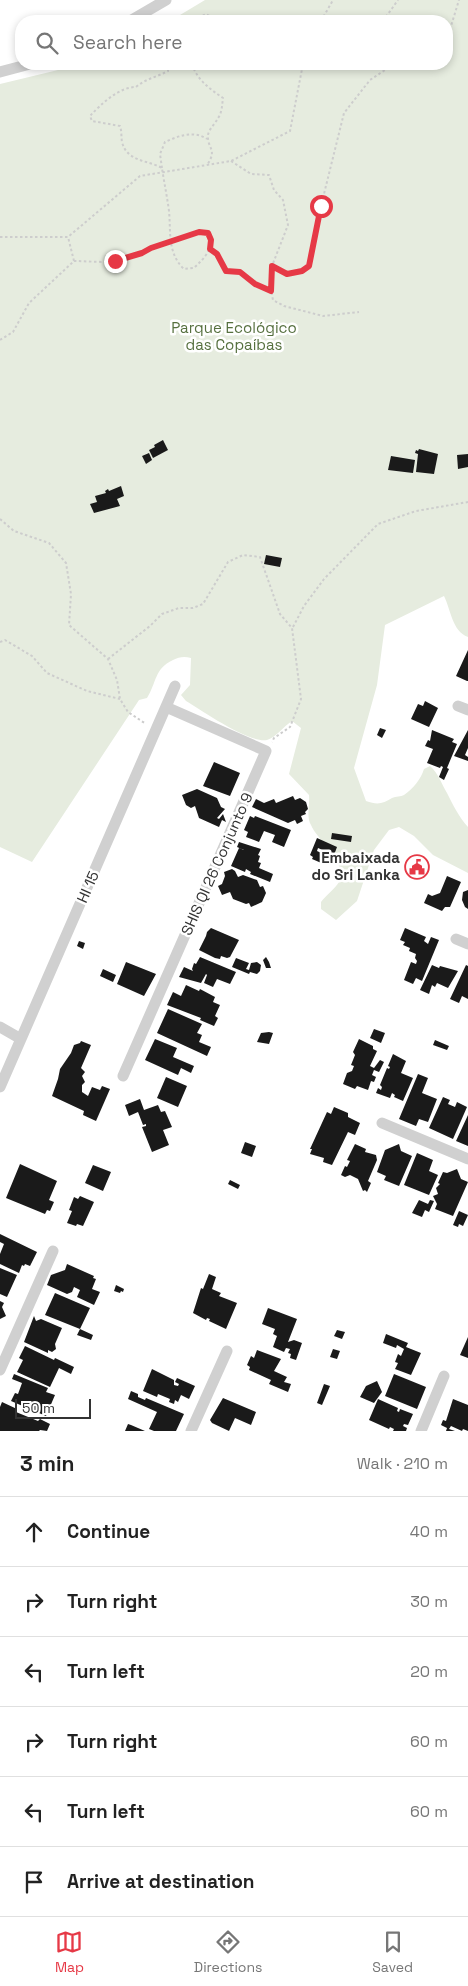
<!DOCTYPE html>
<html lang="en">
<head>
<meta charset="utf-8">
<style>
	:root { --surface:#fff; --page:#f2f2f2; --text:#222; --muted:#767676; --line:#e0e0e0; --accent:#e63946 }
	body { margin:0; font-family:"Space Grotesk",sans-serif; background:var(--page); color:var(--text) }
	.scale { position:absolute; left:15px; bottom:12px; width:76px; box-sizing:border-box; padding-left:5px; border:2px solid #333; border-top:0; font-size:14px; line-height:18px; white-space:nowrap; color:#333; -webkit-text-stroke:4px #fff; paint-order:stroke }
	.stop { position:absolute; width:15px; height:15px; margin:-11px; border:4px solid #e63946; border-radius:50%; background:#fff }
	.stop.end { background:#e63946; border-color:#fff; box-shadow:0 1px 5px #0008 }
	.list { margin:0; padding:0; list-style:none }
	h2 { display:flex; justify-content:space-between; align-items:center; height:65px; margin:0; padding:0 20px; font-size:21px }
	h2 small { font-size:16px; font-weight:400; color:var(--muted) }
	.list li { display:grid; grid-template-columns:32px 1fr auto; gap:15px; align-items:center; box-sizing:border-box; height:70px; padding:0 20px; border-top:1px solid var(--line) }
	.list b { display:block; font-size:19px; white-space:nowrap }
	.list em { font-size:16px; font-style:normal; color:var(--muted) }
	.icon { flex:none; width:28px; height:28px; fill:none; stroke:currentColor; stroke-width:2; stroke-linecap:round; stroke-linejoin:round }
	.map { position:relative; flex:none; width:468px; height:1431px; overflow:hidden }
	.search { position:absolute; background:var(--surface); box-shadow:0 2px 8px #0003; left:15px; right:15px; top:15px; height:55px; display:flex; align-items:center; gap:12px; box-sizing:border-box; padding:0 18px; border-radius:20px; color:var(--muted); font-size:19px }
	.sheet { height:485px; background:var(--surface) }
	nav { display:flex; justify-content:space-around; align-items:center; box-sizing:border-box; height:70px; border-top:1px solid var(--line); background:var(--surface); font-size:14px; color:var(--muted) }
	nav a { display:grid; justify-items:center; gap:2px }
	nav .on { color:var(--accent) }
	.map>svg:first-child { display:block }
</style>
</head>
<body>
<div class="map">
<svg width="468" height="1431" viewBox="0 0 468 1431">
	<rect width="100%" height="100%" fill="#fff"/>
	<path fill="#e6ecdf" d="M205,0h263v637c-16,-6 -17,-27 -24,-41l-59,29 -8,60 -23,83 12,33c11,4 17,3 26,-3 4,-2 9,-1 12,-3 9,-6 17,-16 20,-26l6,-3c9,8 11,17 17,27 6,12 12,24 21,34v46l-35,-18 -19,-19 -15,-9 -10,3 -15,20 -17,51 -21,19 -15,-11v-7c5,-7 14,-13 18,-20 10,-18 -22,-42 -28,-57 -5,-8 -1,-20 -2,-30l-20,-21 12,-46 -9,-7c-8,5 -17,17 -25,19 -17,4 -66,-30 -81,-39l-5,-6 9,-10 1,-27c-7,-2 -12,-1 -18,2 -19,9 -16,22 -26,38l-8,2 -107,162 -32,-15v-763l83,-20h364v-43h-277z"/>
	<path fill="#1a1a1a" d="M163,440l5,10 -15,8 -4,-8 6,-3 -1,-2z
		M419,449l19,5 -4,20 -18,-2 2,-18 -3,-1 1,-3 2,1z
		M149,453l3,7 -6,4 -4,-8z
		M468,454v13l-10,2 -1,-14z
		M391,456l24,4 -2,13 -25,-3z
		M121,486l3,10 -7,3 3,7 -26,7 -4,-9 7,-2 -2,-6 11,-3 -1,-2 3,-2 1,2z
		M266,555l16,3 -2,9 -16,-3z
		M468,650v31h-1l-11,-5z
		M425,701l13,7 -9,19 -18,-8 7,-15 5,2z
		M380,728l6,2 -4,8 -5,-3z
		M432,730l22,9 -2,3 5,2 -10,24 2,1 -5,11 -5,-3 4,-10 -2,-1 -1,2 -13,-5 6,-14 -8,-3 3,-6 2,1z
		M468,730v18l-3,7 3,2v4l-14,-5z
		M214,762l26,11 -10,23 -27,-10z
		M197,789l20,9 4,9 4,2 -8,9 2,1 4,-5 3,8 -4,-2 -3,7 -20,-9 -4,-12 -4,2 -5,-3 -4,-10z
		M293,796l2,4 5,-2 6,4 2,7 -3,3 1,2 -5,2 2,5 -6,3 -2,-4 -7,3 -36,-16 4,-8 8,4 10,-4 2,4z
		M250,816l4,2 1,-2 36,14 -7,17 -12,-5 3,-7 -11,-4 -5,11 -13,-5 2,-5 -4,-2z
		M332,833l20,3 -1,6 -20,-3z
		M317,838l20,9 -3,8 -16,-7 -1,3 13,6 -4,8 -14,-6 1,-2 -3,-2z
		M239,842l22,7 -3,6 2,1 -2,6 3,1 -2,5 14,6 -3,8 -20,-8 1,-2 -5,-3 -1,3 -14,-6 8,-18 5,2 -7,-3z
		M232,869l3,2 3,6 5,-2 14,5 3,7 3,-1 3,7 -4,9 -11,5 -2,-4 -3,1 -13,-5 -3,-7 -8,3 -4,-9 4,-2 3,-8 -1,-4z
		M447,876l14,6 -11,25h-5l-3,4 -18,-8 4,-9 4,2 8,-3z
		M468,890v19l-3,-2 -3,-7 1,-8z
		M211,928l28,12 -9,17 -3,1 -6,-2 -1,3 -5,-1 -16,-8 7,-14 1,-4z
		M405,928l21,9 -2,4 4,3 3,-7 8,3 -17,41 -6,-3 -3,6 -9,-4 7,-18 5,2 1,-3 -2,-3 1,-4 -7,-3 1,-3 -7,-3 2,-3 -5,-2z
		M79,941l6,2 -2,6 -6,-3z
		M200,957l36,15 -6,12 -13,-5 -4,8 -9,-4 3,-8 -1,-1 -5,9 -22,-6 5,-10 9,4 -1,-2 2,-6 2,1z
		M266,957l3,5 2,6h-5l-3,-8z
		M236,958l13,5 -3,6 3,1 2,-7 6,-1 4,3 -1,6 -3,3 -7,-2 -1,2 -17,-7z
		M126,962l30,12 -12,22 -27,-12z
		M432,965l7,3 1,-2 18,5 -10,17 -11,-5 -2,4 -3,-2 -3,9 -9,-4z
		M466,965l2,1v33l-6,-3 -3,7 -9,-4z
		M103,969l13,6 -3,7 -13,-6z
		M186,985l13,6 1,-2 15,8 -2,5 7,3 -5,11 3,2 -4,8 -14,-6 1,-2 -34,-13 6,-13 8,4z
		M168,1009l34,15 -5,9 5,2 -3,7 12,5 -4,9 -50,-23z
		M374,1029l11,4 -4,10 -11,-5z
		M269,1032l4,1 -4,11 -12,-2 4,-9z
		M155,1039l22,9 -4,9 21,9 -3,7 -10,-5 -3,7 -33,-15z
		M359,1039l14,7v3l4,2 -7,15 4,2 6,-8 4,2 -5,10 -5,-2 -2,5 4,2 -2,5 -3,-1 -3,9 -11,-4 -2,3 -12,-5 4,-11 5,-2 2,-5 -3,-1 4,-10 -2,-3z
		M435,1040l14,6 -2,4 -14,-5z
		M81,1041l10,4 -10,23 4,4 -3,4 3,6 -3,3v7l6,4 4,-9 8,3 2,-4 8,3 -14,32 -13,-6 1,-4 -32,-15 6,-17 2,-10 11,-16 3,-8 6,-2z
		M393,1054l13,7 -5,12 12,5 -10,23 -9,-4 1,-2 -3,-2 -2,5 -14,-5 2,-5 3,2 1,-3 -2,-2 7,-17 2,1 1,-2 -2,-1z
		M418,1074l10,4 -6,15 15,6 -9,23 -9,-3 -3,7 -17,-7z
		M166,1077l21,9 -9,21 -21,-9z
		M443,1097l7,3 -2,4 7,3 2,-5 10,5 -14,32 -24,-11z
		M140,1099l4,11 14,-5 3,7 4,-1 7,16 -9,3 6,15 -17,7 -10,-25 4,-1v-2l-3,1 -5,-13 -9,4 -4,-11z
		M334,1107l14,6v4l12,6 -5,12 -7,-3 -16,33 -9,-3 1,-4 -14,-4 2,-5h-2l17,-37 4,2z
		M468,1115v31l-12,-5z
		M245,1142l11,4 -4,11 -11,-4z
		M355,1144l11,5 -1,3 11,3 1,5 -9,21 3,2 -4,9 -2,-2 -2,1 -5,-12 -8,-4 -5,2 -4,-2 4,-9 2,1 3,-6 -3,-1z
		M399,1144l2,7 11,5 -13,30 -15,-6 2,-4 -9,-4 8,-22z
		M417,1153l16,7 -4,11 9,4 -9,20 -25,-10z
		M20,1164l37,17 -8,19 5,2 -4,9 -3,-1 -2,4 -39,-16z
		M93,1165l18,7 -8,19 -18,-8z
		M457,1169l4,10 7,3 -15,34 -18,-7 2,-5 -4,-8 5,-2 -2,-6 4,-4 -2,-1 5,-11 4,1z
		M230,1180l10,5 -2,4 -10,-5z
		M80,1196l14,6 -11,24 -6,-2 -1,2 -9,-3 5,-12 -3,-1 5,-13 4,2z
		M419,1200l9,4 2,-4 4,1 -5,11 -4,-2 -3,7 -10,-4z
		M459,1211l9,4 -5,11 -4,-2 -1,3 -5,-2z
		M0,1234l37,18 -7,14 -5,-2 -1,2 -2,-1 -3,8 -19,-9v-10l4,-10 -4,-2z
		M67,1264l27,12 -1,2 3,1 -4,10 8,3 -6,13 -17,-8 3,-7 -6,-3 -2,5 -5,2 -20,-9 4,-10 14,-5z
		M0,1268l17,7 -10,22 -7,-3z
		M209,1274l7,3 -4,12 9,4 -2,3 18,7 -11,26 -17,-8 1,-2 -3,-1 -1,2 -13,-7 8,-25 2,1z
		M116,1285l8,4 -1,3 -2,-1 -1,2 -6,-2z
		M55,1293l35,15 -10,21 13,6 -2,5 -14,-5 3,-6 -35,-14z
		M0,1301l4,2 -2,4 4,9 -6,3z
		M268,1308l29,11 -9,23 6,-2 8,3 -6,17 -6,-2 1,-4 -3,-1 2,-4 -4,-1 -2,4 -11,-5 4,-11 -4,-2 2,-5 -13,-5z
		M34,1316l2,5 5,-2 21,9 -7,16 1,5 -4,3 -4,-2v3l-24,-11z
		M337,1330l8,2 -3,7 -8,-3z
		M386,1334l22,9 -2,4 15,6 -10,22 -16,-6 3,-6 -3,-1 3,-8 3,2 3,-7 -7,-4 -1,3 -13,-5z
		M468,1337v21l-8,-3z
		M25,1346l29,14 1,-2 19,9 -3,7 -12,-6 -9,19 -33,-15 6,-12 -4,-2z
		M333,1349l7,2 -3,8 -7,-2z
		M257,1350l24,9 -7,12 13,6 -3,5 7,2 -3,8 -19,-8 2,-4 -22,-10 1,-3 -3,-2 4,-9 3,2z
		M152,1369l22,11v5l4,1 1,-2 -4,-2 2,-4 18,8 -6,13 -8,-4 -3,7 -3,-2 -1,4 -5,-2 1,-3 -12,-5 -1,3 -14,-6z
		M14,1374l34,14 -2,4 9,3 -9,21 -35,-15 4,-8 3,1 4,-11 -10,-4z
		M394,1374l32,13 -9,22 -32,-13z
		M377,1381l5,11 -8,11 -14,-6 6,-11z
		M324,1384l6,2 -8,19 -5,-2z
		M131,1391l7,3v3l7,3 1,-2 38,16 -8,17h-22l-5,-2 8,-17 -29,-13z
		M223,1398l33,14 -5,13 -16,-7 -6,13 -17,-8 -2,-3z
		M378,1399l20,9 -1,3 2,1 1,-3 13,5 -5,11 -4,-1 -1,2 4,2 -1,3h-13l1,-2 -4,-2 -1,2 -20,-9z
		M453,1399l15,6v26l-5,-2 -1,2 -11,-5 -2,3 6,2h-9l1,-3 -6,-3 2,-5 3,1z
		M2,1402l15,7 -1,3 22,9 2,-2 10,5 -3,7 -7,-1 -1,1h-39v-24z
		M128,1424l3,1 14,6h-20z"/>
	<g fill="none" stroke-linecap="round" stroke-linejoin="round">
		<path stroke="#cdcdcd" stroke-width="2" stroke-dasharray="2.5 2.5" stroke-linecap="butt" d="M194,21l12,-7 5,3 -1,4
			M321,21l12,-21
			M383,21l15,-21
			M447,39l12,-39
			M192,64c5,16 18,25 31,34 -1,7 -1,15 -5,20 -3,6 -9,11 -10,17 -1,14 10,14 -1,30
			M376,64l10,4
			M231,161l20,13 18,1 5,15 9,10 5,25 -16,41 15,8c11,-2 20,-3 24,-14l10,-54 23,-93 26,-33 24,-16
			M162,168l-2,-14 5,-12c13,-6 29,-12 42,-3
			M0,237h68l72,-61 91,-15 59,-30 13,-67
			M210,249l7,5 9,17 14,1 15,12 16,7 2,9 11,6 39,10 36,-4
			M74,261c13,0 28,2 41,0 19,-3 35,-13 53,-19 13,-3 26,-11 39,-9 8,16 -2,24 -13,35l-10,1c-17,-16 -13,-38 -15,-58 -2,-15 -5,-29 -7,-43 -14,-8 -35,-6 -40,-26 -1,-5 0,-10 -2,-16l-28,-5 -2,-5c11,-12 29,-29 46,-29 9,-8 21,-10 32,-16v-7
			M271,291l1,-25
			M0,340l13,-8 16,-29 45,-42 -6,-24
			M0,519l14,12 35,12 17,20 5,31 -2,31 39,34 9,21 3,19 8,13 18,12
			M293,627l11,-21 20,-27 54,-55 38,-13 52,-9
			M0,642l5,-2 27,16 15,17 40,18 33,8
			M108,659l42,-33 12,-12 17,-6h14l10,-4 25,-42 15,-7 17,2 20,57 12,14 9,71 -11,28 -16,11 -2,4"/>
		<path stroke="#d0d0d0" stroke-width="11" d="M130,21l36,-21
			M0,72l30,-8
			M458,706l10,4
			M456,939l12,5
			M0,1027l21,12
			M123,1076l143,-325 -100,-44
			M0,1087l175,-401
			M382,1123l86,36
			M0,1370l53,-119
			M191,1431l36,-80
			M421,1431l23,-55"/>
	</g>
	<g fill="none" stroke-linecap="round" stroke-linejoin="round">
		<path stroke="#e63946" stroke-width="6" d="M115,261l27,-8 9,-5 48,-16 9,1 3,7 -1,9 7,5 9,17 14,1 15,12 16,7 1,-25 15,8 15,-3 7,-5 12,-60"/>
	</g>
	<defs>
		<g id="civic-ring" transform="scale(1.25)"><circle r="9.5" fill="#fff" stroke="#e63946" stroke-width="1.5"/><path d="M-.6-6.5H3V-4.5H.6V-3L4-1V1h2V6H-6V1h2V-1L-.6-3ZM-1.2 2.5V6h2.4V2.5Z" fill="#e63946"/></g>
	</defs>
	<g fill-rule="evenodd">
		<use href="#civic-ring" x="417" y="867"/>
	</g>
	<g text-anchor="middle" stroke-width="5" stroke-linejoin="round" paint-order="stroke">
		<g font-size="15" fill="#56703f" stroke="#fff">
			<text x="234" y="333">Parque Ecológico<tspan x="234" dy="17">das Copaíbas</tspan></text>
		</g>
		<g font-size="15" font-weight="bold" fill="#333" stroke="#fff" text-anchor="end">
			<text x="400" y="863">Embaixada<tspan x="400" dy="17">do Sri Lanka</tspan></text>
		</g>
		<g font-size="15" fill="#333" stroke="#fff">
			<text transform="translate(217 864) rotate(-66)" y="5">SHIS QI 26 Conjunto 9</text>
			<text transform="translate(88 887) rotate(-66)" y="5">HI 15</text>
		</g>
	</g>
</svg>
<div class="scale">50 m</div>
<div class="stop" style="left:321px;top:206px"></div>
<div class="stop end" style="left:115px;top:261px"></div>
<div class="search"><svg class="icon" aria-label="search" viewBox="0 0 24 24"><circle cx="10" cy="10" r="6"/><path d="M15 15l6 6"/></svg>Search here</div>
</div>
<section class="sheet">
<h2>3 min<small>Walk · 210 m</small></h2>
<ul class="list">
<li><svg class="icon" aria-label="ahead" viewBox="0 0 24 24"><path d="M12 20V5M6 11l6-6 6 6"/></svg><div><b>Continue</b></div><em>40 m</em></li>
<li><svg class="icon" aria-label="right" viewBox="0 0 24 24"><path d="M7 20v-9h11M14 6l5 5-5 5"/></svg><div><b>Turn right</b></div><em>30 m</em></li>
<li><svg class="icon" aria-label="left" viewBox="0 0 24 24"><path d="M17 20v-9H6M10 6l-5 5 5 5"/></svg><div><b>Turn left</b></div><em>20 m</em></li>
<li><svg class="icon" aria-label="right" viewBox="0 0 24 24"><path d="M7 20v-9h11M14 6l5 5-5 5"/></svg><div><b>Turn right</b></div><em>60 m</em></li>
<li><svg class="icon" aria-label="left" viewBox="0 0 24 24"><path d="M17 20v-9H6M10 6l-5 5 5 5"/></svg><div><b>Turn left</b></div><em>60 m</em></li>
<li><svg class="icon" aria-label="arrive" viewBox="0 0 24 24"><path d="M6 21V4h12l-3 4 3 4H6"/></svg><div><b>Arrive at destination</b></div></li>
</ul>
</section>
<nav>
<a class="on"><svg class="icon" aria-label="map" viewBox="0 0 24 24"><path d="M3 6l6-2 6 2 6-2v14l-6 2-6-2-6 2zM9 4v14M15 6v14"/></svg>Map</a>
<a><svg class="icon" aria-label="directions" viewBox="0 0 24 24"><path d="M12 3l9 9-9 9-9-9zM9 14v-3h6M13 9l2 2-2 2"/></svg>Directions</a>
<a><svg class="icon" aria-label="saved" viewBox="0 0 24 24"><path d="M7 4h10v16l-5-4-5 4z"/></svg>Saved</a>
</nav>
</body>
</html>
